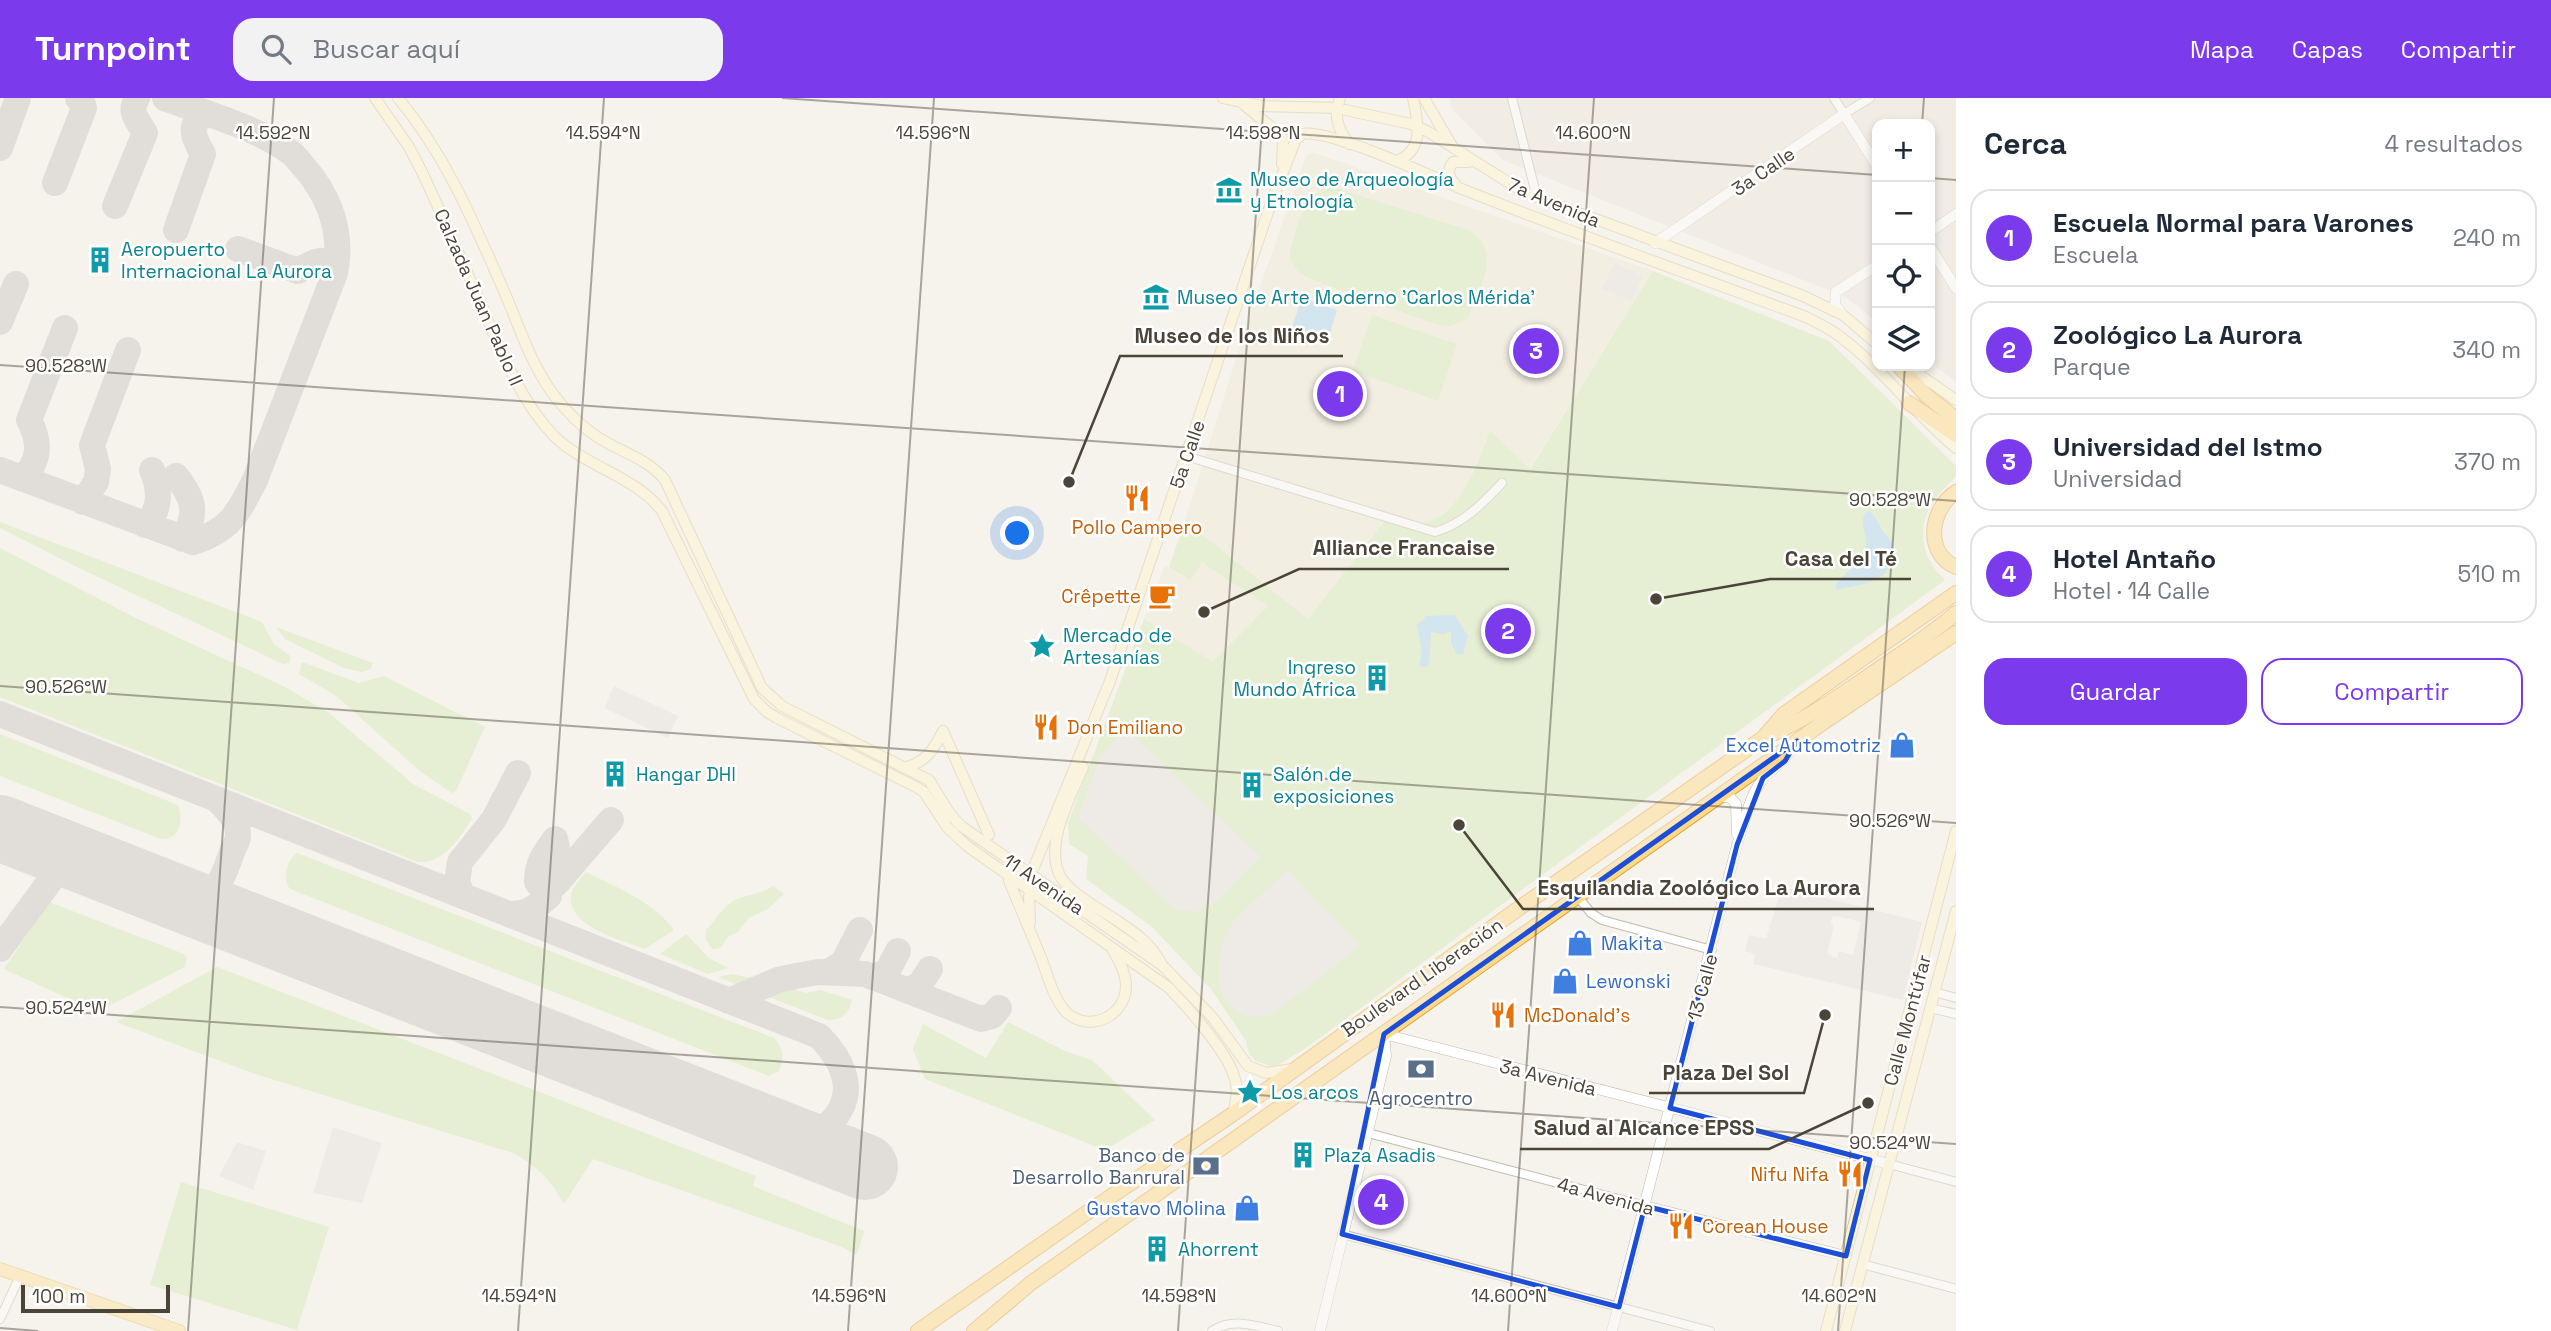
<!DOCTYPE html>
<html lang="es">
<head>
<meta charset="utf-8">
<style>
	:root { --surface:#fff; --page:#f2f2f3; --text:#1f2937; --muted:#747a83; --line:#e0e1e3; --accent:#7c3aed }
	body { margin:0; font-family:"Space Grotesk",sans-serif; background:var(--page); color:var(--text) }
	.controls { position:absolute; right:21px; top:21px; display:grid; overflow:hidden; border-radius:14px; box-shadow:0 4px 10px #0003 }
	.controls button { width:63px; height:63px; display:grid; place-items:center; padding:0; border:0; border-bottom:2px solid var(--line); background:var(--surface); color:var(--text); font:35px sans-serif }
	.scale { position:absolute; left:21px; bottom:18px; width:149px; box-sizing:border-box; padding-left:7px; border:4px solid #4b4439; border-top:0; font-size:19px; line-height:24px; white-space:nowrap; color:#4b4439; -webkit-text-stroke:5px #fff; paint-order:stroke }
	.you { position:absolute; left:1018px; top:436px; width:24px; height:24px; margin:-18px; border:5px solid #fff; border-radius:50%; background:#1a73e8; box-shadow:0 0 0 10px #1a73e833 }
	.badge { display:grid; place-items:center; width:46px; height:46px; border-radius:50%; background:var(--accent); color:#fff; font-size:23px; font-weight:700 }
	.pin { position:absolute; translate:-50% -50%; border:4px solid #fff; box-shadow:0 2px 7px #0006 }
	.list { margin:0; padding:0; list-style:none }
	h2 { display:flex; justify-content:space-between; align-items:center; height:91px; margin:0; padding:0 28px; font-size:30px }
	h2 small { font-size:23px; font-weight:400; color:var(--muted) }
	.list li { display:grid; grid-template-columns:46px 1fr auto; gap:21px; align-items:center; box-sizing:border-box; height:98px; margin:0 14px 14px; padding:0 14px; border:2px solid var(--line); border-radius:21px }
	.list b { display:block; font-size:26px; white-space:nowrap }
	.list p { margin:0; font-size:23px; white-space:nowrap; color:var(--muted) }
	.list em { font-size:23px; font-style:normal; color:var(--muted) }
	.actions { display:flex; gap:14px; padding:21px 28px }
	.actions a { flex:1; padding:16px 0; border:2px solid var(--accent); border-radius:21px; text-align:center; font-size:24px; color:var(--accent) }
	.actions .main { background:var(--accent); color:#fff }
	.icon { flex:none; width:38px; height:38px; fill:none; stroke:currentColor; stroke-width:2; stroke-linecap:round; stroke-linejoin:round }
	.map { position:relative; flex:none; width:1956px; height:1233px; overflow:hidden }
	header { display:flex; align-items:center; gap:42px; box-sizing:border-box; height:98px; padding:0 35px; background:var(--accent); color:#fff }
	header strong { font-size:33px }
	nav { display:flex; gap:38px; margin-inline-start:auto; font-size:24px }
	.search { width:490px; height:63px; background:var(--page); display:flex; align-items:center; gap:18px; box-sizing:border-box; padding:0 24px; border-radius:21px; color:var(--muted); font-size:26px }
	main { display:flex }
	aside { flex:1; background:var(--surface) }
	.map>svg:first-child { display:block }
</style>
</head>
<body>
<header>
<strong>Turnpoint</strong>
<div class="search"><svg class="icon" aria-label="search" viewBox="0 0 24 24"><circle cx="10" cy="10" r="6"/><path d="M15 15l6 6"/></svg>Buscar aquí</div>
<nav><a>Mapa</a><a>Capas</a><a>Compartir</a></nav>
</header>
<main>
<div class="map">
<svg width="1956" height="1233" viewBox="0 0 1956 1233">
	<rect width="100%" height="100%" fill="#f6f3ec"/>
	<path fill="#eae5da" d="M1450,0h506v284l-26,-20v-238h-53v198l-31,-25 -343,-137 -51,-51z"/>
	<path fill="#efe8d6" d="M1312,54l341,119 -124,198 -39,-37 -26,59 -13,16 -15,12 -15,6 -13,1 -23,-4 -77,98 -123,-99 61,-194 60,-171z
		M1201,465l67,43 -55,56 -69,-43 21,-54 25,15z"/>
	<path fill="#d2eab5" d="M1332,89l133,42c41,18 14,59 3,89l-17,8 -13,-1 -122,-44c-15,-6 -27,-13 -26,-31 9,-26 12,-58 42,-63z
		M1653,173l176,70 127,125v10c-7,8 -16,16 -22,25 -19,25 -12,59 11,79l-639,468 -28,17 -8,1 -14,-5 -7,-7 -3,-13 -35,-52 -59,-62 -66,-48 2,-23 -19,-12 -1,-21 76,-204 69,43 55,-56 -66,-43 -12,17 -21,-13 16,-46 123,98 77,-98c67,20 85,-40 105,-90l40,38z
		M1372,217l85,29 -19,57 -85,-30z
		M0,424l262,100 12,22 16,12v7l-7,1 -202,-95 -81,-41z
		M0,450l136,70 147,68 45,26 85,72 57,30 2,5c-13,19 -28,45 -54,43l-418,-165z
		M276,529l97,36 -2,6 -9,3 -18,-4 -59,-29z
		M302,564l57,21 25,-7 101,51 -29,64 -4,2 -31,-21 -86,-77 -36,-21z
		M0,636l178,71c5,14 3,35 -17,34l-161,-63z
		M297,755l477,185c10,10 10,20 5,33l-10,5 -479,-187c-8,-11 -4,-28 7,-36z
		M586,774c32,16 66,29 88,58l-29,19c-23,-9 -79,-22 -74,-55 2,-8 10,-16 15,-22z
		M773,788l11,8 -16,15 -19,9 -11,14 -10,5 -8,11 -8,1 -6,-9v-10c7,-7 16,-21 23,-26 12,-10 31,-8 44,-18z
		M49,804l135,52 3,4 -2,9 -88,45 -93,-43z
		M686,836l23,24 19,10 -20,6 -48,-20z
		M217,869l539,209 -3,10 111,45 -7,24 -15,-8 -249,-88 -29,45c-13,-24 -27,-38 -51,-51l-255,-78 -142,-53z
		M731,876l40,8 35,11 14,-3 32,10c-3,14 -10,20 -24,20l-110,-43z
		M1008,924l59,30 25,8 63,60 -50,30 -180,-71 -12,-30 10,-25 63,34z
		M181,1084l148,45 -32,103 -147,-45z"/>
	<path fill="#e5e3e0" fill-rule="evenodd" d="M1614,165l29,13 -11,25 -30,-12z
		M614,588l64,30 -10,22 -64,-30z
		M1126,631l134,127 -47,49 -4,-3 -10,10 -24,-3 -97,-91 22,-61z
		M1288,772l72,76 -89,69 -24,2 -16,-10 -12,-18v-26l3,-18 9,-20 10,-11z
		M1782,789l140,35 -19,78 -150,-36 2,-10 -10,-3 4,-16 17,3zM1837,818l24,6 -8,33 -14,-4 -2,7 -10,-4 7,-29 -3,-1 1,-7z
		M333,1029l49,16 -20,60 -49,-10z
		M237,1044l29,9 -13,39 -34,-14z"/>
	<path fill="#a9d4f2" d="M1302,200l35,12 -9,29 -36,-12z
		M1869,412c7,7 10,15 15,23 2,3 5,5 7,8 3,5 2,11 1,16 -3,28 -34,27 -56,33v-6c10,-12 28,-23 30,-39 1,-13 -9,-26 3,-35z
		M1454,517l14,21 -5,18h-6l-6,-11v-12l-8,3 -12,-2 -2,33 -4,2 -6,-1 3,-14 -5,-28 7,-4 2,-4z"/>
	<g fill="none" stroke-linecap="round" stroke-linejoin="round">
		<path stroke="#c8c6c3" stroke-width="26" d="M0,50l18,-50
			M55,85l29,-75 -1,-4 -5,-6
			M115,108l30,-73c-7,-13 -17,-20 -8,-35
			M176,132l27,-76c-9,-15 -17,-31 4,-40
			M238,151l60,22c14,-8 29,-19 37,2
			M0,224l16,-38
			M0,372l193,72c38,-12 45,-29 62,-62l80,-207c8,-40 -4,-74 -30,-105 -5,-5 -9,-12 -15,-16 -32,-24 -86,-39 -125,-54
			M176,378c18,22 22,37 7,63
			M23,381c17,-19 18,-37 6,-59l36,-92
			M83,404l13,-20 2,-13 -6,-24 36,-95
			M145,427c17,-15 15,-36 7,-55
			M0,616l819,322c21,21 38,51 18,79 -6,7 -12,15 -20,19 -7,3 -15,4 -22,5
			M0,752l50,-2
			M556,786l55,-64
			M463,798l-6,-14 3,-20 34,-43 24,-46
			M195,807c23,-10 29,-31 37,-53 2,-5 6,-11 6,-16 1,-15 -12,-28 -22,-37
			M509,816c18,1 27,-7 40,-18l-12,-14c0,-19 7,-28 18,-43l6,26 -3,14
			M0,851l69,-94
			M828,874l15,-9 17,-33
			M872,879l15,-5 11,-21
			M906,892l13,-4 11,-17
			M729,903l49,-21 18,-4 22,-4 47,2 116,45 11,-3 7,-8"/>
		<path stroke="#c8c6c3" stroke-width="66" d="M0,730l865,339"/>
		<g stroke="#c2bbae" stroke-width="10">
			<path id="minor" d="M1512,0l25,100
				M1834,0l10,16 26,-16
				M1186,358l249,76c28,-8 47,-28 67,-49
				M1578,799l13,16 11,7 110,30
				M1934,894l22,6
				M1930,910l26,6
				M1368,1035l277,73
				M1889,1066l67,18
				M1342,1136l368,97
				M1862,1166l94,25
				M0,1221l20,-43
				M1212,1233c21,-14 43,-5 66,0"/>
		</g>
		<g stroke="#c2bbae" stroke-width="11">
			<path id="tertiary" d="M1930,134l26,-18
				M1655,145l189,-129 33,52
				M1930,149l26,41
				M1842,216l-7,-9 1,-13 41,-27
				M1720,698l11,2 5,6 1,30
				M1645,1108l201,50
				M1320,1233l66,-275 -2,-22 505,130
				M1612,1233l125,-486c7,-20 12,-52 28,-68 13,-14 19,-14 30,-32"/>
		</g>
		<g stroke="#d6c79b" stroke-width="12">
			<path id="secondary" d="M375,0l34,49 13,25c21,45 41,91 61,137 19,44 37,91 70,126 32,32 81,40 109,76l92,188 13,13 10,6 139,69 8,5 23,35 20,19 201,141c18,18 59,65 66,89 5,13 2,25 -1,38
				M398,0c50,60 78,130 109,200 13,32 25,67 46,96 12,16 29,33 46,44 22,14 49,21 66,42l97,208 20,18 147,74 21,34 11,12 202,140 50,52 35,48 18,7 26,-4
				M1223,0l39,8 74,2 75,16 16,7 98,62 276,102 42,20 34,29
				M1340,0c-7,18 -2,31 9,46
				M1424,0l28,48
				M1243,6l38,31 2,7 -1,22
				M1397,63c28,-12 21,-38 16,-63
				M1456,87c-7,-7 -10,-14 -3,-23h16
				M1907,268l49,34
				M943,633l46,104
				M907,669c20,-6 27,-18 36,-36
				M1083,669c-12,30 -39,76 -23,109 9,17 43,35 59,46 18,12 32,22 42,41
				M1034,769l76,-186 161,-478 25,-64 6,-5c26,-6 126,41 155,53 115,46 233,87 349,130 10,5 20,10 29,16 46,32 78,80 121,115
				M1009,783c11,26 22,52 33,79 6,17 12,40 25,53 23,20 58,3 59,-26 0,-15 -8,-28 -15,-40
				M1029,798l1,27
				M1826,1233l130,-500
				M1845,1233l111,-420"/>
		</g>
		<g stroke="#e6c16a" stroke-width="14">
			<path id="primary" d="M0,1171l179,62"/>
		</g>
		<g stroke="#e0a43c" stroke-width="16">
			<path id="trunk" d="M1899,268l28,30 29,23
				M1909,305l47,32
				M1956,394c-26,17 -32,61 0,75
				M1768,638c35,-15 67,-37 99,-59 30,-21 61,-40 89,-64
				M918,1233l164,-115 151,-102 282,-203 248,-173 21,-24 172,-121
				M974,1233l57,-48 793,-561 132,-89"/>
		</g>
		<use href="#minor" stroke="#fff" stroke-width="8"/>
		<use href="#tertiary" stroke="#fff" stroke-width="10"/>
		<use href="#secondary" stroke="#fff3cd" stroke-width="10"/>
		<use href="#primary" stroke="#ffe39c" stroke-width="12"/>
		<use href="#trunk" stroke="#ffd985" stroke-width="14"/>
	</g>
	<path d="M0 0H1956V1233H0ZM1797,643l-12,20 -22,17 -26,67 -67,263 200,52 -24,96 -201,-50 -26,101 -277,-73 42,-200z" fill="#f6f3ec" fill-opacity=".55" fill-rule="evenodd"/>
	<path fill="none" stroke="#1d4ed8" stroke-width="5" stroke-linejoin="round" d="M1797,643l-12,20 -22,17 -26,67 -67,263 200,52 -24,96 -201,-50 -26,101 -277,-73 42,-200z"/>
	<path fill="none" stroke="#4b4439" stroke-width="2" stroke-opacity="0.45" d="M782,0l1095,77M1922,26l2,-26M1930,80l26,2M0,267l1956,136M0,588l1956,137M0,909l1956,137M0,1230l38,3M188,1233l86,-1233M518,1233l86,-1233M848,1233l86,-1233M1178,1233l86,-1233M1508,1233l86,-1233M1838,1233l67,-965"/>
	<defs>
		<g id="museum-bare" transform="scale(2.1)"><path d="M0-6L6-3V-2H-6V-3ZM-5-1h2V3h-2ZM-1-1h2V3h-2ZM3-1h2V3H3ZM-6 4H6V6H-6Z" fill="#0f9aa8" stroke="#fff" stroke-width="2.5" paint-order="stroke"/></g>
		<g id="building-bare" transform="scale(2.1)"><path d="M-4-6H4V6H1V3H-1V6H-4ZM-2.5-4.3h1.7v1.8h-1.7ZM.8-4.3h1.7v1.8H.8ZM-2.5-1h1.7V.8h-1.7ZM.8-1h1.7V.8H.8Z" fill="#0f9aa8" stroke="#fff" stroke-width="2.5" paint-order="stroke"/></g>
		<g id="restaurant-bare" transform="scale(2.1)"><path d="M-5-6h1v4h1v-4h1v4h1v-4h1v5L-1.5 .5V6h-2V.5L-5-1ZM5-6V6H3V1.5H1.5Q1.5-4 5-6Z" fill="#e8710a" stroke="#fff" stroke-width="2.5" paint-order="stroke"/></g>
		<g id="cafe-bare" transform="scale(2.1)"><path d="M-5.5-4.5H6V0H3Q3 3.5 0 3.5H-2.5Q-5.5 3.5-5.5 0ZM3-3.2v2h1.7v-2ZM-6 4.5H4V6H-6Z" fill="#e8710a" stroke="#fff" stroke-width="2.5" paint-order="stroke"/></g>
		<g id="sight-bare" transform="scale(2.1)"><path d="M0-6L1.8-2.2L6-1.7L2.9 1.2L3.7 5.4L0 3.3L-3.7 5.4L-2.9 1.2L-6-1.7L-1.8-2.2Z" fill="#0f9aa8" stroke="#fff" stroke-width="2.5" paint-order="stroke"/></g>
		<g id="shop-bare" transform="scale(2.1)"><path d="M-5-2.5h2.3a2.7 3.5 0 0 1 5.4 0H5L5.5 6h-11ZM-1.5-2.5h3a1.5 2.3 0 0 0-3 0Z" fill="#3f7fe0" stroke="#fff" stroke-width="2.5" paint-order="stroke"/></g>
		<g id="bank-bare" transform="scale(2.1)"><path d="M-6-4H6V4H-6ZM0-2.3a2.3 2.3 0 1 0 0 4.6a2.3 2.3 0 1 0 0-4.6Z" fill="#5c6f8a" stroke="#fff" stroke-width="2.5" paint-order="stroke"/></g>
	</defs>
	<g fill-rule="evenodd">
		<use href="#museum-bare" x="1229" y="92"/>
		<use href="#building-bare" x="100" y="162"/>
		<use href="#museum-bare" x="1156" y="199"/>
		<use href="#restaurant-bare" x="1137" y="400"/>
		<use href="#cafe-bare" x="1162" y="498"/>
		<use href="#sight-bare" x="1042" y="548"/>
		<use href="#building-bare" x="1377" y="580"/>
		<use href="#restaurant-bare" x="1046" y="629"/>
		<use href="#shop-bare" x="1902" y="647"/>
		<use href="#building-bare" x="615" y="676"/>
		<use href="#building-bare" x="1252" y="687"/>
		<use href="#shop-bare" x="1580" y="845"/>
		<use href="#shop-bare" x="1565" y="883"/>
		<use href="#restaurant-bare" x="1503" y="917"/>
		<use href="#bank-bare" x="1421" y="971"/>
		<use href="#sight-bare" x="1250" y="994"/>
		<use href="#building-bare" x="1303" y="1057"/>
		<use href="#bank-bare" x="1206" y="1068"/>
		<use href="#restaurant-bare" x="1850" y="1076"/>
		<use href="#shop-bare" x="1247" y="1110"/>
		<use href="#restaurant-bare" x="1681" y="1128"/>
		<use href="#building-bare" x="1157" y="1151"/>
	</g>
	<g text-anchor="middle" stroke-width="5" stroke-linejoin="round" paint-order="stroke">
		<g font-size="19" fill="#4b4439" stroke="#fff">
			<text transform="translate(1763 73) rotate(-34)" y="7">3a Calle</text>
			<text transform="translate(1554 104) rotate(23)" y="7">7a Avenida</text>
			<text transform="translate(479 199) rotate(66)" y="7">Calzada Juan Pablo II</text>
			<text transform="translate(1187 356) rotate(-71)" y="7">5a Calle</text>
			<text transform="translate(1044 786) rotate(34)" y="7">11 Avenida</text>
			<text transform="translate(1422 879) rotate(-35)" y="7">Boulevard Liberación</text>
			<text transform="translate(1702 889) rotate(-75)" y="7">13 Calle</text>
			<text transform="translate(1907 922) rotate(-75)" y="7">Calle Montúfar</text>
			<text transform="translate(1548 979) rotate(14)" y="7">3a Avenida</text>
			<text transform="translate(1606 1098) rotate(15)" y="7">4a Avenida</text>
		</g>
		<g font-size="19" fill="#0d838f" stroke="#fff" text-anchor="start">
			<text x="1250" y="88">Museo de Arqueología<tspan x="1250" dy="22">y Etnología</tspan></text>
			<text x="121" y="158">Aeropuerto<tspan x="121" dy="22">Internacional La Aurora</tspan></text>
			<text x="1177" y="206">Museo de Arte Moderno 'Carlos Mérida'</text>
			<text x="1063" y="544">Mercado de<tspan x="1063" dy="22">Artesanías</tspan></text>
			<text x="1356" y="576" text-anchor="end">Ingreso<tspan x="1356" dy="22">Mundo África</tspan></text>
			<text x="636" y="683">Hangar DHl</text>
			<text x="1273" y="683">Salón de<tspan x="1273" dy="22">exposiciones</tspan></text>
			<text x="1271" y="1001">Los arcos</text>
			<text x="1324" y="1064">Plaza Asadis</text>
			<text x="1178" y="1158">Ahorrent</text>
		</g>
		<g font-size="19" fill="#c56008" stroke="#fff" text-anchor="start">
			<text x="1137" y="436" text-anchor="middle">Pollo Campero</text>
			<text x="1141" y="505" text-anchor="end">Crêpette</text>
			<text x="1067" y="636">Don Emiliano</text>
			<text x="1524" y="924">McDonald's</text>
			<text x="1829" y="1083" text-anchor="end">Nifu Nifa</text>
			<text x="1702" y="1135">Corean House</text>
		</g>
		<g font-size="19" fill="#366cbe" stroke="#fff" text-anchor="end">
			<text x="1881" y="654">Excel Automotriz</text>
			<text x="1601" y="852" text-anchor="start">Makita</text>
			<text x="1586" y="890" text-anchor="start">Lewonski</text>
			<text x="1226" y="1117">Gustavo Molina</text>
		</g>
		<g font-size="19" fill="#4e5e75" stroke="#fff">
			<text x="1421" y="1007">Agrocentro</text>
			<text x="1185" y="1064" text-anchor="end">Banco de<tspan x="1185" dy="22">Desarrollo Banrural</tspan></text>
		</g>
	</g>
	<g font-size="18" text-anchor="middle" fill="#4b4439" stroke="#fff" stroke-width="5" stroke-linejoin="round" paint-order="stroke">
		<text x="273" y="41">14.592°N</text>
		<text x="603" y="41">14.594°N</text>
		<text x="933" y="41">14.596°N</text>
		<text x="1263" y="41">14.598°N</text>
		<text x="1593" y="41">14.600°N</text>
		<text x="66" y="274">90.528°W</text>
		<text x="1890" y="408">90.528°W</text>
		<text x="66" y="595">90.526°W</text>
		<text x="1890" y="729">90.526°W</text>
		<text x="66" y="916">90.524°W</text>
		<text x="1890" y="1051">90.524°W</text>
		<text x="519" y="1204">14.594°N</text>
		<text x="849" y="1204">14.596°N</text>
		<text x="1179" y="1204">14.598°N</text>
		<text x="1509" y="1204">14.600°N</text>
		<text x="1839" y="1204">14.602°N</text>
	</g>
	<path fill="none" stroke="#4b4439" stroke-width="2.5" d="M1069 384L1120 258H1343M1204 514L1299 471H1509M1656 501L1770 481H1911M1459 727L1523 811H1874M1825 917L1804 995H1649M1868 1005L1769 1051H1520"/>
	<g fill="#4b4439" stroke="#fff" stroke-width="2.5">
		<circle cx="1069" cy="384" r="7"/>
		<circle cx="1204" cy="514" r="7"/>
		<circle cx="1656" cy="501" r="7"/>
		<circle cx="1459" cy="727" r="7"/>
		<circle cx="1825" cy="917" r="7"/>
		<circle cx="1868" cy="1005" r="7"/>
	</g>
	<g font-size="21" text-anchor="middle" font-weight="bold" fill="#4b4439" stroke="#fff" stroke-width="5" stroke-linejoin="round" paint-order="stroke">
		<text x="1232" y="245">Museo de los Niños</text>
		<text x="1404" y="457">Alliance Francaise</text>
		<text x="1841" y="468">Casa del Té</text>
		<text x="1699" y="797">Esquilandia Zoológico La Aurora</text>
		<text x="1726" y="982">Plaza Del Sol</text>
		<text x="1644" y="1037">Salud al Alcance EPSS</text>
	</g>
</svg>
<div class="controls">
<button>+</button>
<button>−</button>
<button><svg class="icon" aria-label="locate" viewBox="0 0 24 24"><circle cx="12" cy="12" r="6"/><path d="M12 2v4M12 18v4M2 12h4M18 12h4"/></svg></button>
<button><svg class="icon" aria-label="layers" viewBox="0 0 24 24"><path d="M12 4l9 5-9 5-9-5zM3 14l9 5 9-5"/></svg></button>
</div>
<div class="scale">100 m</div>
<div class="you"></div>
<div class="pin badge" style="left:1340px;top:296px">1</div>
<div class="pin badge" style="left:1508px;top:533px">2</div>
<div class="pin badge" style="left:1536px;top:253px">3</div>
<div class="pin badge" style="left:1381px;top:1104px">4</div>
</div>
<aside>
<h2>Cerca<small>4 resultados</small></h2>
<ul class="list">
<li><span class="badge">1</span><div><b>Escuela Normal para Varones</b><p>Escuela</p></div><em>240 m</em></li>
<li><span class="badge">2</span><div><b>Zoológico La Aurora</b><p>Parque</p></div><em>340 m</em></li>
<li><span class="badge">3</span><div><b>Universidad del Istmo</b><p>Universidad</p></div><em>370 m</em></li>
<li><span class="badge">4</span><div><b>Hotel Antaño</b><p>Hotel · 14 Calle</p></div><em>510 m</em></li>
</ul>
<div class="actions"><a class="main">Guardar</a><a>Compartir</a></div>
</aside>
</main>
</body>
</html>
